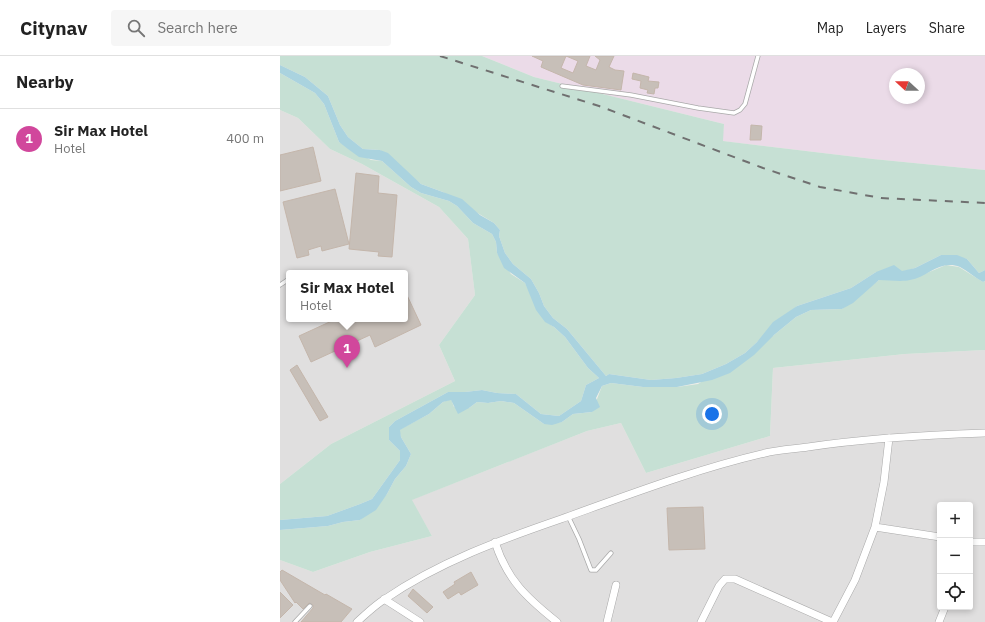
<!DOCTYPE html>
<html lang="en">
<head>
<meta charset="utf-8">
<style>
	:root { --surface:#fff; --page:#f6f6f6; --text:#222; --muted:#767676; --line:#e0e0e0; --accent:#111827 }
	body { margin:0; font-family:"IBM Plex Sans",sans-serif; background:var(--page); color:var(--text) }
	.controls { position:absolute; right:12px; bottom:12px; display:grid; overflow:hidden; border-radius:4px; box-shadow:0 2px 6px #0003 }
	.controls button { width:36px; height:36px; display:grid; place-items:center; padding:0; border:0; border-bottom:1px solid var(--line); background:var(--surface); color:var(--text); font:20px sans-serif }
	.compass { position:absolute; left:609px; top:12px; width:36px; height:36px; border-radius:50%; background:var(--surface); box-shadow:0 2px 6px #0003; rotate:291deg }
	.you { position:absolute; left:432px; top:358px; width:14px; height:14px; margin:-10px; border:3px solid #fff; border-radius:50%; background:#1a73e8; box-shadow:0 0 0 6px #1a73e833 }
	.badge { display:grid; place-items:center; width:26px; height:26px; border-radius:50%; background:var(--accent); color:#fff; font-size:13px; font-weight:700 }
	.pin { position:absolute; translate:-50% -33px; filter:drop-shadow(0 1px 2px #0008) }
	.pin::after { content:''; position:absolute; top:21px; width:14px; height:12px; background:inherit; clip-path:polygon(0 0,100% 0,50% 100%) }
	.popup { position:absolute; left:6px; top:214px; width:122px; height:52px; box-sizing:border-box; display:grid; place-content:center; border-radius:4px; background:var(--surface); filter:drop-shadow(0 1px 3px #0005); font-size:13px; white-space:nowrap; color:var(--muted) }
	.popup b { font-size:15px; color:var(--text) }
	.popup::after { content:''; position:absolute; left:50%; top:100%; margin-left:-8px; border:8px solid transparent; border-top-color:var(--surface) }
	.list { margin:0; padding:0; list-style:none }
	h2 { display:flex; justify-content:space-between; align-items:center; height:52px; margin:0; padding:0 16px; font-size:17px }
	h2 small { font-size:13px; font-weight:400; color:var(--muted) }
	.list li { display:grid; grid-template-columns:26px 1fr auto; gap:12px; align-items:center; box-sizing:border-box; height:60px; padding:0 16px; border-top:1px solid var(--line) }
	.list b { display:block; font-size:15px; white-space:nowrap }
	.list p { margin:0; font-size:13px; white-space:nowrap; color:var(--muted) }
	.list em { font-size:13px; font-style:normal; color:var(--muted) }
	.icon { flex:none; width:22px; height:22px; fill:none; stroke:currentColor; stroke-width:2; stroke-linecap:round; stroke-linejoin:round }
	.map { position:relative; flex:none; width:705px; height:566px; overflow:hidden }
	header { display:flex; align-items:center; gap:24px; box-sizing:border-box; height:56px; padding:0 20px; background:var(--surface); border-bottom:1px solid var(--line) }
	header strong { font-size:19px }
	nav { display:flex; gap:22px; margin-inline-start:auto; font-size:14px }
	.search { width:280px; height:36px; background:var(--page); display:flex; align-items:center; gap:10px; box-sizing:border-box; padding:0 14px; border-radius:4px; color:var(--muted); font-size:15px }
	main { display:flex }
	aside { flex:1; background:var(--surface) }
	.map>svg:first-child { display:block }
</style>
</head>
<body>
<header>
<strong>Citynav</strong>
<div class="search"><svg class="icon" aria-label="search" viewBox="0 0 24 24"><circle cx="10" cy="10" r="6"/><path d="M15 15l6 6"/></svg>Search here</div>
<nav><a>Map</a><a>Layers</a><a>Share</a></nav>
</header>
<main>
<aside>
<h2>Nearby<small></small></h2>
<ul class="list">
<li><span class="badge" style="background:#d1479c">1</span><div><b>Sir Max Hotel</b><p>Hotel</p></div><em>400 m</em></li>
</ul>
</aside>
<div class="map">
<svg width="705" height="566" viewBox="0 0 705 566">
	<rect width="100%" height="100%" fill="#f2efe9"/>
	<path fill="#e0dfdf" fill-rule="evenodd" d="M0,54l18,8 32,31 32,15 77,43 29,32 7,56 -36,50 16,36 -124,63 -51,40zM9,217h116v46h-116z
		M705,294v272h-705v-62l33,12 57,-20 62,-16 -21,-36 176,-69 34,-8 25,50 124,-37 3,-68 132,-14zM660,449h30v102h-30z"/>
	<path fill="#ebdbe8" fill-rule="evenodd" d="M202,0h503v114l-112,-11 -151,-18 2,-17 -190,-47zM615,18h24v24h-24z"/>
	<path fill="#c6e0d4" d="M0,0h202l52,21 190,47 -1,17 150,18 112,11v100l-6,3 -12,-14 -26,-4 -26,13 -13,4h-26l-25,16 -54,18 -52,47 -19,11 -24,10 -26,4 -25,2 -42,-6 -3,2 -39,-47 -14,-11 -9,-12 -5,-13 -8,-14 -18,-15 -8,-11 -6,-17 1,-6 -6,-7 -51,-31 -22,-8 -41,-34 -17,-1 -15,-12 -8,-12 -12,-29 -23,-19 -25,-12z
		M0,17l35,20 9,11 15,38 32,18 11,1 29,26 10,6 28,8 8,5 16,17 19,11 4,8 1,11 14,21 14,9 20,38 9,6 11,10 23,31 11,10 -13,7 -5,16 -22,15 -18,-2 -25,-20 -19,-1 -15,-3 -17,2h-17l-53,29 -6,6v13l11,11v9l-28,39 -12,5 -33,12 -47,4v-36l51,-40 124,-63 -16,-36 36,-50 -7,-56 -29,-32 -77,-43 -32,-15 -32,-31 -18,-8z
		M666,209l13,2 24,15 2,-1v69l-80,4 -132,14 -3,68 -124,37 -25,-50 -34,8 -175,69 20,36 -62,16 -57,20 -33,-12v-30l48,-4 15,-4 17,-2 27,-26 8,-15 11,-13 5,-12 -10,-17 -2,-7 30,-16 14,-12 8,-3 3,8 15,1 8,-6 11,1 13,-2 13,2 30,21 18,-2 11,-8 19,-2 10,-26 9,-3 32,4h34l21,-3 76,-49 22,-18 15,-7 31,-1 37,-29 43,-5z"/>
	<path fill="#aad3df" d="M0,9l25,12 23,19 12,29 8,12 15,12 17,1 8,3 33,31 41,15 18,16 14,8 6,7 -1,6 6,17 8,11 18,15 8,14 5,13 9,12 14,11 39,47 3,-2 42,6 25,-2 26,-4 24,-10 19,-11 12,-11 16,-20 24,-16 54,-18 25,-16 18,-7 8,6 13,-3 26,-13h16l10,4 12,14 6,-3v11l-2,1c-8,-4 -15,-11 -23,-15 -20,-8 -32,10 -50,13 -9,2 -21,0 -31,0l-26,23 -11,6 -31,1 -15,7 -22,18 -20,20 -24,18 -18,7 -35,7h-34l-32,-4 -9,3 -6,12 4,9 -8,5 -19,2 -11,8 -10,3 -8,-1 -30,-21 -13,-2 -13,2 -11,-1 -8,6 -11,6 -7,-14 -8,2 -14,12 -29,16 1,7 10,17 -5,12 -11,13 -8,15 -11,16 -16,10 -17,2 -15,4 -48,4v-10l47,-4 33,-12 12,-5 28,-39v-9l-11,-11v-13l6,-6 53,-29h17l17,-2 15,3 19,1 25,20 18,2 22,-15 5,-16 13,-7 -11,-10 -23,-31 -11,-10 -9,-5 -9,-12 -11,-27 -21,-15 -7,-15 -1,-11 -4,-8 -19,-11 -16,-17 -8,-5 -28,-8 -10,-6 -29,-26 -23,-4 -11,-8 -9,-7 -15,-38 -9,-11 -35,-20z"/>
	<path fill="#c7bfb8" stroke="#c4b6ab" d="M252,0h34l-5,12 12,5 5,-12 -12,-5h24l-4,10 10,4 4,-10 -5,-4h19l-5,11 6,3 9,1 -3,19 -38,-5 -42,-18 2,-6z
		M353,17l16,4 -1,4 11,1 -1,6h-3l-1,6 -7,-1 1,-3 -8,-2 1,-7 -9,-2z
		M471,69l11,1 -1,14h-11z
		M33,91l8,34 -41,10v-36z
		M76,117l23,3 -1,17 19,2 -5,62 -14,-1 1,-4 -30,-3z
		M55,133l14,55 -27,7 -1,-5 -13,4 1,5 -12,3 -14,-56z
		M125,235l16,34 -46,22 -5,-12 -59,27 -12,-26 37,-17h69z
		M17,309l31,52 -8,4 -30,-51z
		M423,451l2,42 -36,1 -2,-42z
		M2,514l43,25 1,-1 26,15 -11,13h-40l12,-14v-3l-4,-2 -6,6 -7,-7 -1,1 -15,-23v-8z
		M191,516l7,13 -17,10 -2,-3 -11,7 -5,-7 12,-8 -1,-2z
		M133,533l20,18 -6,6 -19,-17z
		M0,536l13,13 -13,13z"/>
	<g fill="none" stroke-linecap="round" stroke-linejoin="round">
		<g stroke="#a9a9a9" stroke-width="5">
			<path id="service" d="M282,30l69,9 67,13 36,5 6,-3 5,-6 13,-48
				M0,229l9,-6
				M288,460l11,23 12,31h5l15,-17
				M15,566l15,-16"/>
		</g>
		<g stroke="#a9a9a9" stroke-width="8">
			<path id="minor" d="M595,471l65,10
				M215,486c12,38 32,56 62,80
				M690,486h15
				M104,543l36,23
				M77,566c9,-8 18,-17 28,-23 54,-37 115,-59 176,-80 67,-24 135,-50 204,-66 14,-3 29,-4 43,-6 59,-9 118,-12 177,-14
				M327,566l9,-37
				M421,566l18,-36 6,-7h10l97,43
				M553,566l22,-42 20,-53 9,-45 5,-44
				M659,566l6,-15"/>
		</g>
		<use href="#service" stroke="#fff" stroke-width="3.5"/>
		<use href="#minor" stroke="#fff" stroke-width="7"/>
		<path stroke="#707070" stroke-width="2" stroke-dasharray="8 8" stroke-linecap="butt" d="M160,0l159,50 164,62 57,19 61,11 104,5"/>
	</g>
</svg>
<div class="controls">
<button>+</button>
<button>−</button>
<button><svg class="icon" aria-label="locate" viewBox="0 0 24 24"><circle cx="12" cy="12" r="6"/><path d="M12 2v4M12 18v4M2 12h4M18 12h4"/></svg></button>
</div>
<svg class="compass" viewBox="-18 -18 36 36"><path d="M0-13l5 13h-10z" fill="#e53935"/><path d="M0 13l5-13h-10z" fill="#767676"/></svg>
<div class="you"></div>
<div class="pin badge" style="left:67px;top:312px;background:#d1479c">1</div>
<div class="popup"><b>Sir Max Hotel</b>Hotel</div>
</div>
</main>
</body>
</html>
